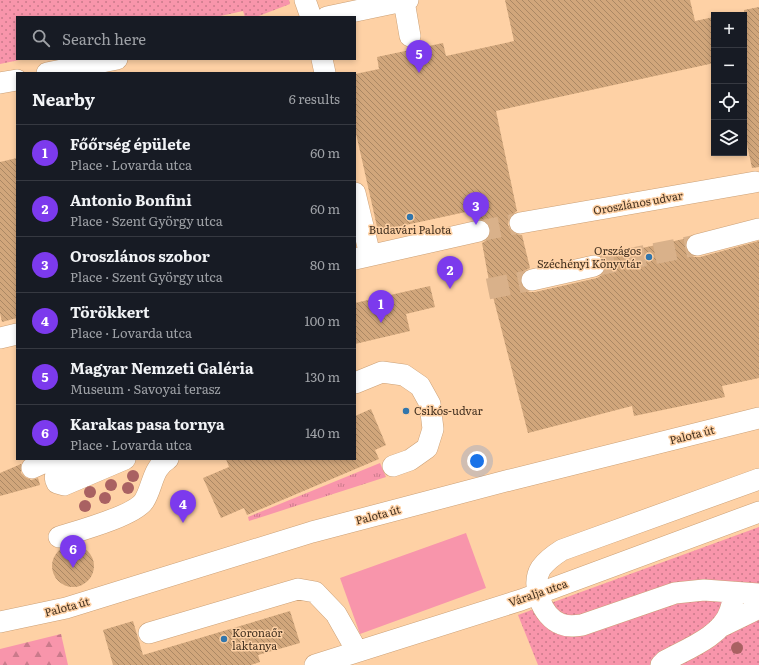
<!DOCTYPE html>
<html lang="en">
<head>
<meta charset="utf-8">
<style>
	:root { --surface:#171b24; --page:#242831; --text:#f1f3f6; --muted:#9ea1a6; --line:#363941; --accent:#7c3aed }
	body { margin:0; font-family:Literata,serif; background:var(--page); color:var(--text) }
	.controls { position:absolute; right:12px; top:12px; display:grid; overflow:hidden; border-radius:0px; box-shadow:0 2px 6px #0003 }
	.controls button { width:36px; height:36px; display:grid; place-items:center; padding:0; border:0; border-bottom:1px solid var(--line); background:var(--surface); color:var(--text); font:20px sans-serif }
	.you { position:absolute; left:477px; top:461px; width:14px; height:14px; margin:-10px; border:3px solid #fff; border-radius:50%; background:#1a73e8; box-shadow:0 0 0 6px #1a73e833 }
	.badge { display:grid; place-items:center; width:26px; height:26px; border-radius:50%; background:var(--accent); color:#fff; font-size:13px; font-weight:700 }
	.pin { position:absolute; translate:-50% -33px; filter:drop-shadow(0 1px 2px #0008) }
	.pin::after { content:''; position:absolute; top:21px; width:14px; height:12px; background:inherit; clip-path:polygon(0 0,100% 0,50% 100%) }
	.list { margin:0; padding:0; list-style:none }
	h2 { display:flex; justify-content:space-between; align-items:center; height:52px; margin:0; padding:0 16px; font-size:17px }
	h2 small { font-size:13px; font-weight:400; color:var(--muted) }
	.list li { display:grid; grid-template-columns:26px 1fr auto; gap:12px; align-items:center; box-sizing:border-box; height:56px; padding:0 16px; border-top:1px solid var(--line) }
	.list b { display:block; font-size:15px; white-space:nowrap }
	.list p { margin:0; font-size:13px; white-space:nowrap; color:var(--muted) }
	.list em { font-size:13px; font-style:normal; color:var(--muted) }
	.icon { flex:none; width:22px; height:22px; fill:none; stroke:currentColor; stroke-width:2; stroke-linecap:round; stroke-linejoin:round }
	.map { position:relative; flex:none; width:759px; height:665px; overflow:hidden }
	.search { position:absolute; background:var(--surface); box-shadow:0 2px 6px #0003; left:16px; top:16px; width:340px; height:44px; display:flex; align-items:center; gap:10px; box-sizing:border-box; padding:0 14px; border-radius:0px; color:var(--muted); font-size:15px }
	.panel { position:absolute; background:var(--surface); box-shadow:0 2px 6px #0003; left:16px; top:72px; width:340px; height:388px; border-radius:0px }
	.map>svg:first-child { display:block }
</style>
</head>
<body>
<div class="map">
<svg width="759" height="665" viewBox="0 0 759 665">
	<defs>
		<pattern id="grass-tufts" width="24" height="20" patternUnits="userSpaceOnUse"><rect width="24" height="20" fill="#f895ab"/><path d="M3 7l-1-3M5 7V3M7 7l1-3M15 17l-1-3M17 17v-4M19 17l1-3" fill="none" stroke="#ca7a8b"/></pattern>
		<pattern id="forest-firs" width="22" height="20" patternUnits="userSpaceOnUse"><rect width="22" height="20" fill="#f895ab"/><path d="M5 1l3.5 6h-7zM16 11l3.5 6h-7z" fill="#ca7a8b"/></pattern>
		<pattern id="park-dots" width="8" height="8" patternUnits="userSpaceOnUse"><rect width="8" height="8" fill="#f895ab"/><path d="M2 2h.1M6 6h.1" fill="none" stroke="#ca7a8b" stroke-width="1.8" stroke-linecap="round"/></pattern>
		<pattern id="building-back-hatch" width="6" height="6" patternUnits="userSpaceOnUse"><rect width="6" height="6" fill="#d1a67b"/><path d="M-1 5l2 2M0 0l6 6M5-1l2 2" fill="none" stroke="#ab8864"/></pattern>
	</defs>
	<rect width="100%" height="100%" fill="#fed1a5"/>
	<path fill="url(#grass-tufts)" d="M380,463l6,14 -137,44 -1,-4z"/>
	<path fill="url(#forest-firs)" d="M61,634l7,31h-68v-16z"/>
	<path fill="url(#park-dots)" d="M0,0h289l1,4 -34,13h-11l-2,-6 -27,6h-199v42h7l-24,5z
		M759,527v138h-221l-20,-50z"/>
	<path fill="#f895ab" d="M466,533l20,55 -126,46 -20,-56z"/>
	<path fill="url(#building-back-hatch)" d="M505,0h185l5,21 19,-4v46l-218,48 21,100 -4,3 -4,5 -1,6 3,6 5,3 6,1 8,33 -6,3 -4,6v5l3,6 6,4h6l62,-14 5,-3 4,-6v-6l-5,-6 87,-19 -3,4 1,6 3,6 5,3h6l59,-16v137l-37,8 3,11 -91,19 -2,-10 -104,27 -39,-152 -7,-38 5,-3 3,-5 1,-6 -3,-6 -5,-3 -6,-1 -2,-9 -97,21 -23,-102v-55l24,-5 -2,-12 66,-14 3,13 68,-15z
		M759,7v160l-7,1 -8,-38v-120z
		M17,158v160l-15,4 -2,-9v-151z
		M430,286l5,21 -29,7 4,17 -55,13v-41z
		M371,409l15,36 -11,5 4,9 -132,56 -3,-7 -23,10 -18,-40 26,-11 -3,-8h129v-43z
		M21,464v9l4,4 6,3 7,-2 2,7 -40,11v-23z
		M52 566a21 21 0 1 1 42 0a21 21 0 1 1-42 0Z
		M290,611l10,32 -42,12 2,7 -9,3h-138l-10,-35 30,-9 10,34z"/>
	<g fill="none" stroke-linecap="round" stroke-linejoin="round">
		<path stroke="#d9b18a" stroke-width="21" stroke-dasharray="21 10" stroke-linecap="butt" d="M479,231l41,-8
			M594,266l103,-21
			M488,289l44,-9"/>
		<g stroke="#cba076" stroke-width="22">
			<path id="minor" d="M305,0l6,17
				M404,1l6,35
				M327,17l81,-17
				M322,59l3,14
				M47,73l70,-14
				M0,83l17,-3
				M355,193l15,62
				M520,223l235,-41
				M697,245l62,-16
				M355,259l124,-28
				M532,280l62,-14
				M0,338l17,-4
				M355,383l27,-11 22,3 16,11 10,18 3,25 -6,19 -17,12 -17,6
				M86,459l-27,12c-4,4 -5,7 -2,12l7,2 61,-26
				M32,468l20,-9
				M759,479l-197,71c-8,5 -15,10 -21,18 -11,17 1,49 20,56 7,3 14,2 21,1l93,-32 29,-3 55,4
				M59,537c19,-6 75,-21 85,-36 9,-14 8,-33 24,-42
				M0,622l66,-14 246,-76 198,-52 249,-62
				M720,627l39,-19
				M149,633l149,-44 17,3 21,22 21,37
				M315,665l206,-65 238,-88
				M661,665l4,-4c22,-12 57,-25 65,-50 2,-6 3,-12 5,-18"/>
		</g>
		<use href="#minor" stroke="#fff" stroke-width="21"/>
	</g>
	<g fill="#a96162">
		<circle cx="133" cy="476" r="6"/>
		<circle cx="111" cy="485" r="6"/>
		<circle cx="128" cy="488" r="6"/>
		<circle cx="90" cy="492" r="6"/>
		<circle cx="105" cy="498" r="6"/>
		<circle cx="85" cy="506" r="6"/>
		<circle cx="737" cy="648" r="6"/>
	</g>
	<g fill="#3276ac" stroke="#fed1a5" stroke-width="1.5">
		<circle cx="410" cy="217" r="4"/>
		<circle cx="649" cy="257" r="4"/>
		<circle cx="406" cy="411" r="4"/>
		<circle cx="224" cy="639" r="4"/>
	</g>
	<g text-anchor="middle" stroke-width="3" stroke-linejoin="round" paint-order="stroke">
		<g font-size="11" fill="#433120" stroke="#fed1a5">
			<text transform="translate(638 203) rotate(-10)" y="4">Oroszlános udvar</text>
			<text transform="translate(692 435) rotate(-14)" y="4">Palota út</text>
			<text transform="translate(378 515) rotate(-15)" y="4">Palota út</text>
			<text transform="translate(538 593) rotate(-19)" y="4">Váralja utca</text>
			<text transform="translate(67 607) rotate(-15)" y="4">Palota út</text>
		</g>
		<g font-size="11" fill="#433120" stroke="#fed1a5" text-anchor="start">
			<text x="410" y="234" text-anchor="middle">Budavári Palota</text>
			<text x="641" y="255" text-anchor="end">Országos<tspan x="641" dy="13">Széchényi Könyvtár</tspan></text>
			<text x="414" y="415">Csikós-udvar</text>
			<text x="232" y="637">Koronaőr<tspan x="232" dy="13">laktanya</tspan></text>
		</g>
	</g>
</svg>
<div class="controls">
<button>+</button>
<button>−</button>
<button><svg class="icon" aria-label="locate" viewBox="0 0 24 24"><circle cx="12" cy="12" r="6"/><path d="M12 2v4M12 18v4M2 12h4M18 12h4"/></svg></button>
<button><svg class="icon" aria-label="layers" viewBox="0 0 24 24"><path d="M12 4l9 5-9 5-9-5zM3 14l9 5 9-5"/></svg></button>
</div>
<div class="you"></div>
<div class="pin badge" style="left:381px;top:323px">1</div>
<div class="pin badge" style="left:450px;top:289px">2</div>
<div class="pin badge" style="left:476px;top:225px">3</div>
<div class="pin badge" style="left:183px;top:523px">4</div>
<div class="pin badge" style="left:419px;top:73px">5</div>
<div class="pin badge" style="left:73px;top:568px">6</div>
<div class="search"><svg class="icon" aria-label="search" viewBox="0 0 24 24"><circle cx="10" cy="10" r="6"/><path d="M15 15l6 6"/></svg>Search here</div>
<section class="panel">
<h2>Nearby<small>6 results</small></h2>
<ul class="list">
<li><span class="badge">1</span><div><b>Főőrség épülete</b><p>Place · Lovarda utca</p></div><em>60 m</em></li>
<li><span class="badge">2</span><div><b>Antonio Bonfini</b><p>Place · Szent György utca</p></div><em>60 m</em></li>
<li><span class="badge">3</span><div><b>Oroszlános szobor</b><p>Place · Szent György utca</p></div><em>80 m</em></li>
<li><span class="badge">4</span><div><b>Törökkert</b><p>Place · Lovarda utca</p></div><em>100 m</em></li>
<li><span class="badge">5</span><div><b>Magyar Nemzeti Galéria</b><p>Museum · Savoyai terasz</p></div><em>130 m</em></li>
<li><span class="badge">6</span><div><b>Karakas pasa tornya</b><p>Place · Lovarda utca</p></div><em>140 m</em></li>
</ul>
</section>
</div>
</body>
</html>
